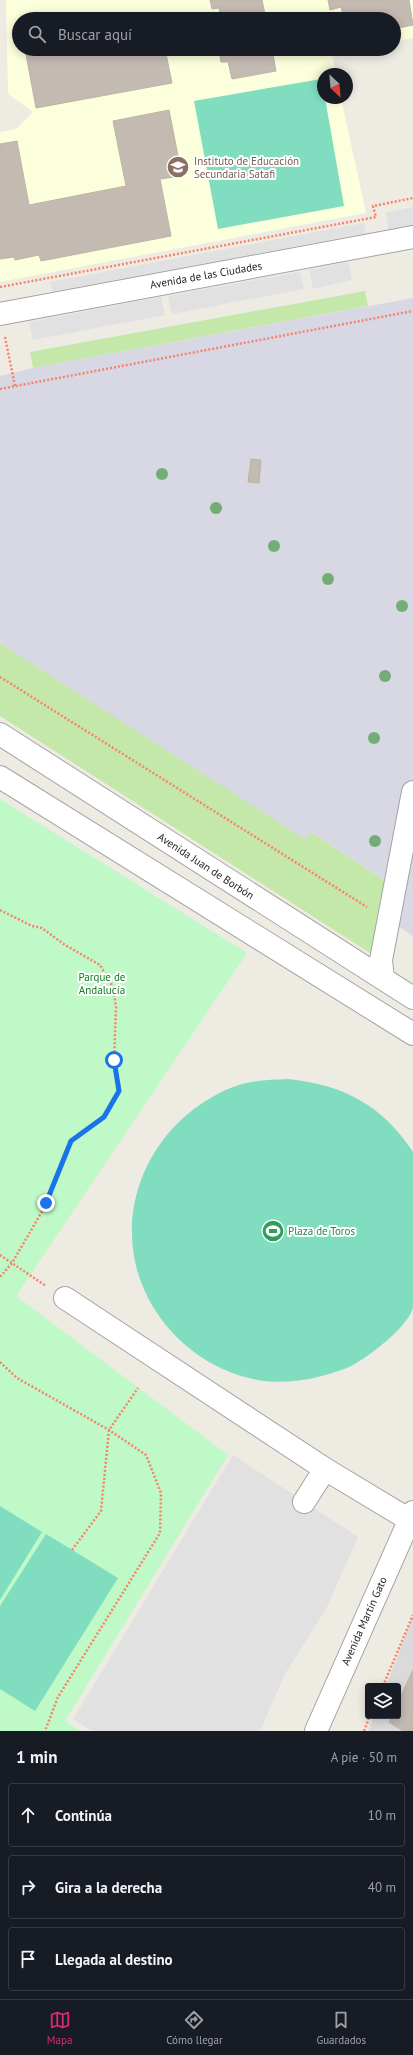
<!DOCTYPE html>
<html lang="es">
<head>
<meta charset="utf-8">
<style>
	:root { --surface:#171b24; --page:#242831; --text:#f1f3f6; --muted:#9ea1a6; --line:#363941; --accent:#db2777 }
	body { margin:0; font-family:"PT Sans",sans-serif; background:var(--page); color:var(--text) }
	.controls { position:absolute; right:12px; bottom:12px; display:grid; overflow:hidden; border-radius:4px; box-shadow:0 2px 10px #0003 }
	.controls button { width:36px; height:36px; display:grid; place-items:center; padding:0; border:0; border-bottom:1px solid var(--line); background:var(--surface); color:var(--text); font:20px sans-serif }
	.compass { position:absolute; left:317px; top:68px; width:36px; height:36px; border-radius:50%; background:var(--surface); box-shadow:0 2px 10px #0003; rotate:154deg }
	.stop { position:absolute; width:12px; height:12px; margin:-9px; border:3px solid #1a73e8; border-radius:50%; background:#fff }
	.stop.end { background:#1a73e8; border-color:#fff; box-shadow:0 1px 4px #0008 }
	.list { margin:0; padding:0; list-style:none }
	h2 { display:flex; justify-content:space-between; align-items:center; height:52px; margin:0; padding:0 16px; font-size:17px }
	h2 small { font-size:13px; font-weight:400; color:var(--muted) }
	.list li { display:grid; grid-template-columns:26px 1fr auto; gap:12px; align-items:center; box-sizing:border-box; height:64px; margin:0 8px 8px; padding:0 8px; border:1px solid var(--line); border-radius:4px }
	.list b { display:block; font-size:15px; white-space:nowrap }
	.list em { font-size:13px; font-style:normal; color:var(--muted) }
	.icon { flex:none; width:22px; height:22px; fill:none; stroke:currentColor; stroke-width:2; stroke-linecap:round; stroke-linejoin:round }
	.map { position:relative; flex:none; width:413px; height:1731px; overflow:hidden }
	.search { position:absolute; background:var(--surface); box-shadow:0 2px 10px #0003; left:12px; right:12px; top:12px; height:44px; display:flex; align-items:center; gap:10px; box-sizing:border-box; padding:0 14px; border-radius:22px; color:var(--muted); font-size:15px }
	.sheet { height:268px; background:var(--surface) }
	nav { display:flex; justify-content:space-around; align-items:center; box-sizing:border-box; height:56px; border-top:1px solid var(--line); background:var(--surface); font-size:11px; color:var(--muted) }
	nav a { display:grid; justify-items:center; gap:2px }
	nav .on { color:var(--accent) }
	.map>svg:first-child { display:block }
</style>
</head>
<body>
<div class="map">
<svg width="413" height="1731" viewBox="0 0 413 1731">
	<rect width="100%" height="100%" fill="#eeebe3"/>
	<path fill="#dbdada" d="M413,1616v115h-45l6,-15h24v-30h-12z"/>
	<path fill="#fcffdb" d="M6,0h407v38l-19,4v-23h-375v30h345l-32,7 4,18h-13v24h18l25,115 -366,69v-150l16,-3 17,-17 -25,-18z"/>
	<path fill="#c4e8a9" d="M365,291l3,15 -335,62 -3,-16z
		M0,643l306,196 5,-7 84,55 -14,73 -381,-244z"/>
	<path fill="#bff9c8" d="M0,799l247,154 -231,343 212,159 -163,266 15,10h-80z"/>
	<path fill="#81ddc0" d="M321,79l2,19h2l19,108 -126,23 -24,-128z
		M288,1079c56,6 94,26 125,73 0,37 0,74 0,112 0,13 0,30 0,43 -4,20 -48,53 -66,61 -29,11 -63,18 -94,11 -56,-12 -103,-57 -117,-113 -18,-76 26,-151 97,-179 18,-7 37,-7 55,-8z
		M0,1506l42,26 -42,68z
		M46,1534l72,44 -83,133 -35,-22v-83z"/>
	<path fill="#e1e1e1" d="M413,207v19l-24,5 -3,-18z
		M364,223l2,10 -314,59 -2,-10z
		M348,262l4,18 -39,9 -4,-19z
		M300,272l4,17 -132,25 -4,-18z
		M161,297l4,18 -132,25 -4,-18z
		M233,1455l125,82 -32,72 -41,65 -25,57h-168l-19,-12z"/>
	<path fill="#d8d7e4" d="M413,298v638l-24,-16 6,-33 -84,-55 -5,8 -306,-197v-267l33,-8z"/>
	<path fill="#c3bab2" stroke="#c0b3a5" d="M210,0h52l4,19h-45l-2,-11 -7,1z
		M328,0h81l4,25 -19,4v-10h-50l-3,-12 -11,3z
		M25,49h140l7,34 -136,25z
		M219,49h53l4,22 -44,8 -4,-17h-7z
		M169,110l13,66 -22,3 11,57 -130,25 -2,-6 -24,5 -1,-3 -14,2v-115l17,-3 12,64 97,-19 -13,-65z
		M251,459l10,1 -2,23 -11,-1z
		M413,1670v61h-10l-14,-9 3,-6h6v-14z"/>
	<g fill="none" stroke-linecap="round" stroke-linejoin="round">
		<g stroke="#a4a4a4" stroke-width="24">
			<path id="minor" d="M0,314l413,-77
				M0,734l413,264
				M0,777l413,257
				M383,979l-2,-19 32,-168
				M65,1298l260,171 88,53
				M304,1502l21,-33
				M316,1731l97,-219"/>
		</g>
		<path stroke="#f8826a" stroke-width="2.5" stroke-dasharray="2 2" stroke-linecap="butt" d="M0,287l376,-70 -3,-11 40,-8
			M5,337l10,49
			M0,389l413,-78
			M0,677l367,230
			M0,910l32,16 10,2 23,17 35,20 13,22 3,20 -2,54 5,30 -15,26 -33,24 -24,62 -35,60 -12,14
			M0,1255l46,31
			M0,1362l17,16 92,52 37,25 15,38 -1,40 -102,164 -13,34
			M72,1550l29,-39 8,-81 29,-42
			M383,1686l30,-71
			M364,1731l6,-15"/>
		<use href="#minor" stroke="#fff" stroke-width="22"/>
	</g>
	<g fill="#72ad76">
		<circle cx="162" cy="474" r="6"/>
		<circle cx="216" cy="508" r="6"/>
		<circle cx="274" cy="546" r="6"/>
		<circle cx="328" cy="579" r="6"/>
		<circle cx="402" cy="606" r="6"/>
		<circle cx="385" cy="676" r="6"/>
		<circle cx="374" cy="738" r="6"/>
		<circle cx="375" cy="841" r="6"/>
	</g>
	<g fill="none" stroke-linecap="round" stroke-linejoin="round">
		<path stroke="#1a73e8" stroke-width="5" d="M46,1203l25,-62 33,-24 15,-26 -5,-31"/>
	</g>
	<defs>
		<g id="school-disc" transform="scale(1.15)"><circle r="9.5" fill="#8d6e63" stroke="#fff"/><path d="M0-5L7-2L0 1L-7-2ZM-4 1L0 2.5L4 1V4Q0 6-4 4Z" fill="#fff"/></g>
		<g id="stadium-disc" transform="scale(1.15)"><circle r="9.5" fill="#2e9e5b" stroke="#fff"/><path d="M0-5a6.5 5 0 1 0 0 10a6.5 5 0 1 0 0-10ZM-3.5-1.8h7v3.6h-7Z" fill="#fff"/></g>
	</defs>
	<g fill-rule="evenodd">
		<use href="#school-disc" x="178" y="167"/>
		<use href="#stadium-disc" x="273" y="1231"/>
	</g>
	<g text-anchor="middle" stroke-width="4" stroke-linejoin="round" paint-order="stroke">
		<g font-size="11" fill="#785e54" stroke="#fff" text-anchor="start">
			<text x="194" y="165">Instituto de Educación<tspan x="194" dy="13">Secundaria Satafi</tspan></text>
		</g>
		<g font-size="11" fill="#1d1d1d" stroke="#fff">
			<text transform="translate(206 275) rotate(-10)" y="4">Avenida de las Ciudades</text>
			<text transform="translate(206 866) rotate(33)" y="4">Avenida Juan de Borbón</text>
			<text transform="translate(364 1621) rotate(-66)" y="4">Avenida Martín Gato</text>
		</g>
		<g font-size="11" fill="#0c7a1c" stroke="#fff">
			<text x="102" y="981">Parque de<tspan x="102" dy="13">Andalucía</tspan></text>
		</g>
		<g font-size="11" fill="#27864d" stroke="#fff" text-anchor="start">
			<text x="288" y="1235">Plaza de Toros</text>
		</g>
	</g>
</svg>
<div class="controls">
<button><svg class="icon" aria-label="layers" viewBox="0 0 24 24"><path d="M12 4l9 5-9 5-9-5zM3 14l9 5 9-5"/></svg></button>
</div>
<svg class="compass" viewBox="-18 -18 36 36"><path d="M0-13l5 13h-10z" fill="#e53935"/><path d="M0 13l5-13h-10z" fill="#9ea1a6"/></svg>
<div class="stop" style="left:114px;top:1060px"></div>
<div class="stop end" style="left:46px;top:1203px"></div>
<div class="search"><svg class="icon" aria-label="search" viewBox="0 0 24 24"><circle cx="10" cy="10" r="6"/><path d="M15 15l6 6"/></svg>Buscar aquí</div>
</div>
<section class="sheet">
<h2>1 min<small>A pie · 50 m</small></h2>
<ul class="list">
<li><svg class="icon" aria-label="ahead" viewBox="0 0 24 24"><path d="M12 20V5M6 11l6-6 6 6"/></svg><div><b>Continúa</b></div><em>10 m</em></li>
<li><svg class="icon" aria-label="right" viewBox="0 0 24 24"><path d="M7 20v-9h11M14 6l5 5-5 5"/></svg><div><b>Gira a la derecha</b></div><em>40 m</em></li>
<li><svg class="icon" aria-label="arrive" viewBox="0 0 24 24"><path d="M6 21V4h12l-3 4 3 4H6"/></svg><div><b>Llegada al destino</b></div></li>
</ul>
</section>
<nav>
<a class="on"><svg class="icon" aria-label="map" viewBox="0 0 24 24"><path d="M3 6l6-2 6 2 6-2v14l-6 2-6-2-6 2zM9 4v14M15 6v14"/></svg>Mapa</a>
<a><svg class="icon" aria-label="directions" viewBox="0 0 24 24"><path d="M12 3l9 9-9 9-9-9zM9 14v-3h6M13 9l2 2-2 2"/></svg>Cómo llegar</a>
<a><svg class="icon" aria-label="saved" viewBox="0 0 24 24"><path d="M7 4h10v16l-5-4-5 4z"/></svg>Guardados</a>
</nav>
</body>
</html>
